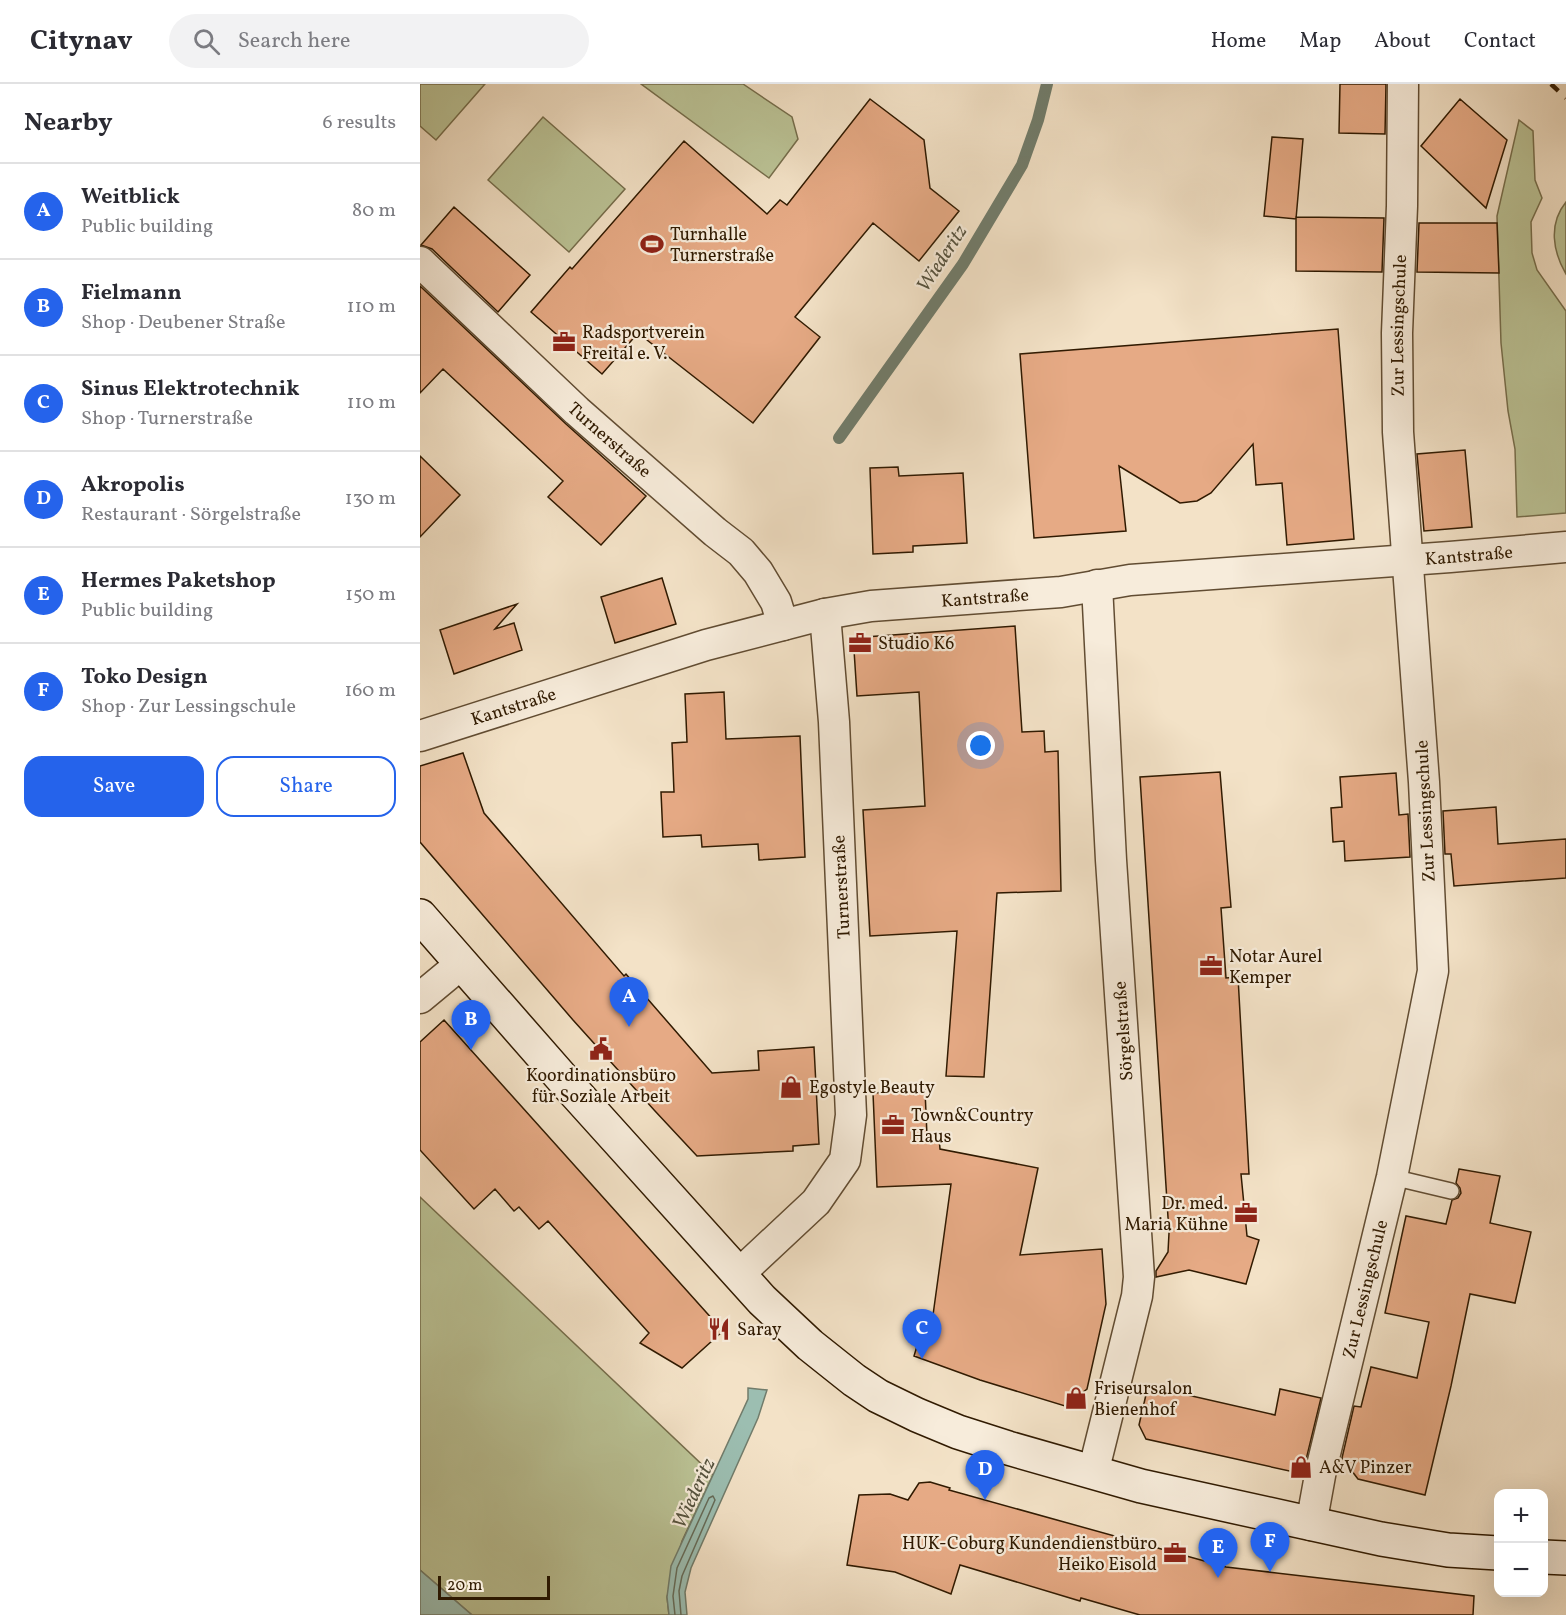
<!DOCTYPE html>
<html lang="en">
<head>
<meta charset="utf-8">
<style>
	:root { --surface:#fff; --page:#f2f2f3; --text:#2b2b33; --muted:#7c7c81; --line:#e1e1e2; --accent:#2563eb }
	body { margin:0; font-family:Vollkorn,serif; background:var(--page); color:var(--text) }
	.controls { position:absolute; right:18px; bottom:18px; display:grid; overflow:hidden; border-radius:12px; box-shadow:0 6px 24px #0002 }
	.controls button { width:54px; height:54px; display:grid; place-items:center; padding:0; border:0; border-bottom:2px solid var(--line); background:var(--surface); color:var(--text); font:30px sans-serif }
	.scale { position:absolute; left:18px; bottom:15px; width:112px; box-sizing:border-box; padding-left:6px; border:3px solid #301a01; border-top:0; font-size:16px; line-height:21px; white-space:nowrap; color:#301a01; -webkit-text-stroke:4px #f7ecdb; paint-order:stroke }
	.you { position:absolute; left:561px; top:662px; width:21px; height:21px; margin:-15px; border:4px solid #fff; border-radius:50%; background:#1a73e8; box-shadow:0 0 0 9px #1a73e833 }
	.badge { display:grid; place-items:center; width:39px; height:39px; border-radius:50%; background:var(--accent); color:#fff; font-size:20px; font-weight:700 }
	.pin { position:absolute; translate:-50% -50px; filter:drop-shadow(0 2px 3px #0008) }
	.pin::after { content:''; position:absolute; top:32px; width:21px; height:18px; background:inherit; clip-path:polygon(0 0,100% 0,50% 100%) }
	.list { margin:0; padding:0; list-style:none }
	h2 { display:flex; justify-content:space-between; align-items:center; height:78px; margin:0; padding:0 24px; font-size:26px }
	h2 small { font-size:20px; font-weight:400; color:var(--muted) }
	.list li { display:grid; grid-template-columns:39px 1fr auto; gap:18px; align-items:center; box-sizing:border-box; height:96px; padding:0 24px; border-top:2px solid var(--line) }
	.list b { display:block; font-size:22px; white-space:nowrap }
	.list p { margin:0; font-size:20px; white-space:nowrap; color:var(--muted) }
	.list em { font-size:20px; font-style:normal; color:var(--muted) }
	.actions { display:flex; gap:12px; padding:18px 24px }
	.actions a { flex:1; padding:14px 0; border:2px solid var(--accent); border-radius:18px; text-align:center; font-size:21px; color:var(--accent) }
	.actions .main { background:var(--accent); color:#fff }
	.icon { flex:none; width:33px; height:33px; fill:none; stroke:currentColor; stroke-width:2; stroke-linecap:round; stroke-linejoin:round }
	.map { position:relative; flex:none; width:1146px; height:1531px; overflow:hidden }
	header { display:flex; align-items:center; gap:36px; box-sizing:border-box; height:84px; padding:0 30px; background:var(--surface); border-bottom:2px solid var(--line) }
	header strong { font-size:28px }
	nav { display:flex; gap:33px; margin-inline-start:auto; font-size:21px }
	.search { width:420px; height:54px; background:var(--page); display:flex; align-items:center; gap:15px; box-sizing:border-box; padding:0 21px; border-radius:33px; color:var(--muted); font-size:22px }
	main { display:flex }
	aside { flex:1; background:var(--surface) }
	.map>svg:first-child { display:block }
</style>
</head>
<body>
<header>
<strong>Citynav</strong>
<div class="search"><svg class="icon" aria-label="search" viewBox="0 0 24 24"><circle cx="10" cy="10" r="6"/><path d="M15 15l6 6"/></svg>Search here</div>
<nav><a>Home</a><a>Map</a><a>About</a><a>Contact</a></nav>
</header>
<main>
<aside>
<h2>Nearby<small>6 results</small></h2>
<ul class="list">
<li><span class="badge">A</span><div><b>Weitblick</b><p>Public building</p></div><em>80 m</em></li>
<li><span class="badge">B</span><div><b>Fielmann</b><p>Shop · Deubener Straße</p></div><em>110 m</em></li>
<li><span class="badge">C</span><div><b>Sinus Elektrotechnik</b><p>Shop · Turnerstraße</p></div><em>110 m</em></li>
<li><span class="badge">D</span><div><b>Akropolis</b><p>Restaurant · Sörgelstraße</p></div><em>130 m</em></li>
<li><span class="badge">E</span><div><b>Hermes Paketshop</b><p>Public building</p></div><em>150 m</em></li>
<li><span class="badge">F</span><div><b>Toko Design</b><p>Shop · Zur Lessingschule</p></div><em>160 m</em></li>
</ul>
<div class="actions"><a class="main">Save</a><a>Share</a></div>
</aside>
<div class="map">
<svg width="1146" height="1531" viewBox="0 0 1146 1531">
	<rect width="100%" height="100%" fill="#f3e2c7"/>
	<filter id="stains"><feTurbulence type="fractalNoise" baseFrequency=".00333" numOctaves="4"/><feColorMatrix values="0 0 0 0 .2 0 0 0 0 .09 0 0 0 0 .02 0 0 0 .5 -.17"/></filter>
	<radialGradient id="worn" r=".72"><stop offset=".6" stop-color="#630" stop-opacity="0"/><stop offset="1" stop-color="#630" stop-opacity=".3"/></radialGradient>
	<path fill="#bbc396" stroke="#766e4c" stroke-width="1.5" d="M0,0h65l-49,56 -16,-14z
		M221,0h102l49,33 6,22 -29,39z
		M123,33l82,72 -56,63 -81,-72z
		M1099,36l14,11 2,49 7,18 -11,24 1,31 5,17 29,41v202l-49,4 -2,-68 -7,-38 -7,-68 -4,-127z
		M1146,118v72c-13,-22 -18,-50 0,-72z
		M0,1113l293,278 -31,66 -15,56 2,18h-197l-52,-45z"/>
	<path fill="#9cbeb1" stroke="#717c6b" stroke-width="1.5" d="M328,1304l19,2 -9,28 -67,150 -6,24 2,23h-18l-2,-18 4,-31 77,-167z
		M0,1486l52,45h-52z"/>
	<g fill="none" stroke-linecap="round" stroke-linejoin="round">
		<path stroke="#666c59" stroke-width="1.5" d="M255,1531l-2,-19 4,-28 32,-70 4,-2 2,4 -33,76 -3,15 2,24"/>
		<path stroke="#717c6b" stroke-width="12" d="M419,354l124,-174 59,-99 16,-45 9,-36"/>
	</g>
	<path fill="#e6aa85" stroke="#301a01" stroke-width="1.5" d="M920,0h46l-1,50 -46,-1z
		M450,15l54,41 6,48 29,23 -40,50 -46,-38 -78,94 25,20 -67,86 -115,-90 -36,41 -71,-62 39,-45 2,2 112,-128 83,73 13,-14 7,5z
		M1040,15l47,41 -21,68 -65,-62z
		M852,53l31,2 -7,80 -32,-3z
		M34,123l76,68 -32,37 -66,-63 -11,-4z
		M876,133l88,1 -2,54 -86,-1z
		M999,139h78l2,50 -82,-1z
		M0,202l146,138 80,72 -45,49 -53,-48 15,-16 -120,-112 -23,24z
		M918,245l16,210 -67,6 -5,-62 -26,2 -3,-41 -42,49 -14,8 -17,2 -61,-37 7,65 -92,7 -14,-184z
		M1045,366l7,77 -48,4 -7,-77z
		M0,372l40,39 -40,42z
		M478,383l1,9 64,-3 4,70 -54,3v6l-40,2 -3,-86z
		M242,494l14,46 -61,19 -14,-46z
		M97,520l-22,25 19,-6 8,27 -68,24 -14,-44z
		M595,542l7,106 22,-1 1,21 13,-1 3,140 -64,2 -13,184 -38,-1 11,-145 -87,5 -7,-126 62,-4 -6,-114 -62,4 -3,-46 11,-13z
		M304,608l2,47 74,-3 5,121 -46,3 -1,-16 -56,3 -1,-12 -38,2 -2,-45h13l-2,-49 15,-1 -2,-48z
		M43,669l21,60 140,163 2,-2 86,99 47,-3 -1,-19 56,-4 5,97 -26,2v5l-96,5 -42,-45 -82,-91 -153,-178v-76z
		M800,688l11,135 -10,1 5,70 12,-1 11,197h-8l6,62 12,4 -13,44 -57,-14 -33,7v-6l12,-19 1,-19 -29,-456z
		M976,689l3,42 9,-1 2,43 -65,4 -1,-20 -11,1 -2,-34 11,-1 -2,-30z
		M1076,723l2,37 68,-5v39l-112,8 -3,-32h-6l-2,-43z
		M24,936l279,311 -41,37 -42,-25 9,-10 -101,-112 -9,8 -20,-22 -5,4 -19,-22 -21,20 -54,-59v-108z
		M505,1006l2,46h12l1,13 98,19 -18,87 82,-6 4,55 -19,85 -22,17 -85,-26 -66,-24 13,-43 6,2 18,-131 -74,3 -4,-94z
		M1039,1085l41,7 -10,47 41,9 -16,71 -45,-9 -19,92 -26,109 -67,-16 -16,-21 12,-52 7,1 10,-40 46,11 12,-56 -44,-9 21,-97 40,8 6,-24 6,-2 3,-5 -1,-5 -4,-5z
		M728,1302l127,29 5,-26 41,9 -16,66 -11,8 -148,-33 -7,-14z
		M510,1398l20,6 -1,2 277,77 248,29 -1,19h-333l-59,-17 -1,3 -120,-36 -9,29 -56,-22 -48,-7 12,-70 31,-1 18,6 11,-17z"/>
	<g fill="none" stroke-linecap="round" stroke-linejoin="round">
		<g stroke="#614c32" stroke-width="18">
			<path id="lane" d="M972,1093l59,14"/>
		</g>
		<g stroke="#614c32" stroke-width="33">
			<g id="street">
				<path id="s1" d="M0,178l157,149 138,121 26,20 17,20 18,30 7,23"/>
				<path id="s2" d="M0,652l286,-91 119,-31 46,-8 190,-14 69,-12 320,-23 116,-10"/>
				<path d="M0,914l41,-34"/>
				<path d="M319,1190l77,-72 29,-42 6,-45 -17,-393 -9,-108"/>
				<path d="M673,1389l44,-177 2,-19 -28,-417 -14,-275"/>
				<path id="s3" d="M891,1441l10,-55 71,-293 41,-206 -9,-189 -26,-350 -1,-99 5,-127 1,-122"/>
			</g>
		</g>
		<g stroke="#301a01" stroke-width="36">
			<path id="secondary" d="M0,832l149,170 193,214 48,45 44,35 24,16 39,19 41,17 50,16 133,38 240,53 67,11 50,3
				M1124,1473l22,1"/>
		</g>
		<use href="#lane" stroke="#f7ecdb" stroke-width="15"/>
		<use href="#street" stroke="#f7ecdb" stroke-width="30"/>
		<use href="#secondary" stroke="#f7ecdb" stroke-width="33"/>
		<path stroke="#301a01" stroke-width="4.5" stroke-dasharray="10 10" stroke-linecap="butt" d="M1131,0l15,14"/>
	</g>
	<defs>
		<g id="stadium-bare" transform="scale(1.8)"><path d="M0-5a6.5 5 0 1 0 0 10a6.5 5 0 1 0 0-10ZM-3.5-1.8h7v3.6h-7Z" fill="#8f2418" stroke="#f7ecdb" stroke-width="2.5" paint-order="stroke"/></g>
		<g id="office-bare" transform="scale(1.8)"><path d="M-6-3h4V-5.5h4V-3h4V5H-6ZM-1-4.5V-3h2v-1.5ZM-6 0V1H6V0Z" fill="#8f2418" stroke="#f7ecdb" stroke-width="2.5" paint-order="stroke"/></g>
		<g id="civic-bare" transform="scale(1.8)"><path d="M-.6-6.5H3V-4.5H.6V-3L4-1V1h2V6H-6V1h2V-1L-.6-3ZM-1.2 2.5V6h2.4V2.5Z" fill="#8f2418" stroke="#f7ecdb" stroke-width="2.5" paint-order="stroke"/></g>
		<g id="shop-bare" transform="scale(1.8)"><path d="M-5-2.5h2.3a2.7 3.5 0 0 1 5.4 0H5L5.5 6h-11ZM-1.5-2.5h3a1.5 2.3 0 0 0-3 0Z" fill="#8f2418" stroke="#f7ecdb" stroke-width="2.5" paint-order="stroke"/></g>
		<g id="restaurant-bare" transform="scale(1.8)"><path d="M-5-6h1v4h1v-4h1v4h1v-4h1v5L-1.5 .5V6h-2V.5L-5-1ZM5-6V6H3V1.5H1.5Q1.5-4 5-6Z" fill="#8f2418" stroke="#f7ecdb" stroke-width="2.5" paint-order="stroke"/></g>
	</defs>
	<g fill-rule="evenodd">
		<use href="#stadium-bare" x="232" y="160"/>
		<use href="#office-bare" x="144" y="258"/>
		<use href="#office-bare" x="440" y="559"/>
		<use href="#office-bare" x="791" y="882"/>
		<use href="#civic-bare" x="181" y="965"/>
		<use href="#shop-bare" x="371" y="1003"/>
		<use href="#office-bare" x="473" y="1041"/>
		<use href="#office-bare" x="826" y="1129"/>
		<use href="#restaurant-bare" x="299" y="1245"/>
		<use href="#shop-bare" x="656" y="1314"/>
		<use href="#shop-bare" x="881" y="1383"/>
		<use href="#office-bare" x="755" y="1469"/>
	</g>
	<g text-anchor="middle" stroke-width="4.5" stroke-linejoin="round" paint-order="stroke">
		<g font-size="18" fill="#301a01" stroke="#f7ecdb" text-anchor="start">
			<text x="250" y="156">Turnhalle<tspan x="250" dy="21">Turnerstraße</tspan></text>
			<text x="162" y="254">Radsportverein<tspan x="162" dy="21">Freital e. V.</tspan></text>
			<text x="458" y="565">Studio K6</text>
			<text x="809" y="878">Notar Aurel<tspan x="809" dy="21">Kemper</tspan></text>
			<text x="181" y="997" text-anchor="middle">Koordinationsbüro<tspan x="181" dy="21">für Soziale Arbeit</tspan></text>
			<text x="389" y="1009">Egostyle Beauty</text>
			<text x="491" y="1037">Town&amp;Country<tspan x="491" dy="21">Haus</tspan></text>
			<text x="808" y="1125" text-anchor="end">Dr. med.<tspan x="808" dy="21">Maria Kühne</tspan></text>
			<text x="317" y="1251">Saray</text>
			<text x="674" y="1310">Friseursalon<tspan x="674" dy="21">Bienenhof</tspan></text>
			<text x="899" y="1389">A&amp;V Pinzer</text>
			<text x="737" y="1465" text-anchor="end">HUK-Coburg Kundendienstbüro<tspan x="737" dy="21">Heiko Eisold</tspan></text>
		</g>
		<g font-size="18" fill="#301a01" stroke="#f7ecdb">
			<text dy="6" stroke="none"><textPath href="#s3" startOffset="1214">Zur Lessingschule</textPath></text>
			<text dy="6" stroke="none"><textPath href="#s1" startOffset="260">Turnerstraße</textPath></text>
			<text dy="6" stroke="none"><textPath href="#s2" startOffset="1070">Kantstraße</textPath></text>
			<text dy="6" stroke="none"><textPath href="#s2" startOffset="584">Kantstraße</textPath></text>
			<text dy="6" stroke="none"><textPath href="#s2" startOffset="98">Kantstraße</textPath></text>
			<text transform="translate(1005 727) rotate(-93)" y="6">Zur Lessingschule</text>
			<text transform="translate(421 803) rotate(-93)" y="6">Turnerstraße</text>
			<text transform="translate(703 947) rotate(-94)" y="6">Sörgelstraße</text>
			<text dy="6" stroke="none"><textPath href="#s3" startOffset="242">Zur Lessingschule</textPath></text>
		</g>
		<g font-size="20" font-style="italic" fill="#56533f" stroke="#f7ecdb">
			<text transform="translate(521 174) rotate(-57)" y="7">Wiederitz</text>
			<text transform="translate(273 1409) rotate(-65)" y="7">Wiederitz</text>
		</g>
	</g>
	<rect width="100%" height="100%" filter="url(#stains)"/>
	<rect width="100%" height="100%" fill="url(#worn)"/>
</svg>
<div class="controls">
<button>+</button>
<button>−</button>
</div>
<div class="scale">20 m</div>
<div class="you"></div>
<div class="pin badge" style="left:209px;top:943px">A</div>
<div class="pin badge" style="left:51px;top:966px">B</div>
<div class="pin badge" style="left:502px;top:1275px">C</div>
<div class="pin badge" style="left:565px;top:1416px">D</div>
<div class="pin badge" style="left:798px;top:1494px">E</div>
<div class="pin badge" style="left:850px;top:1488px">F</div>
</div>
</main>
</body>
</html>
